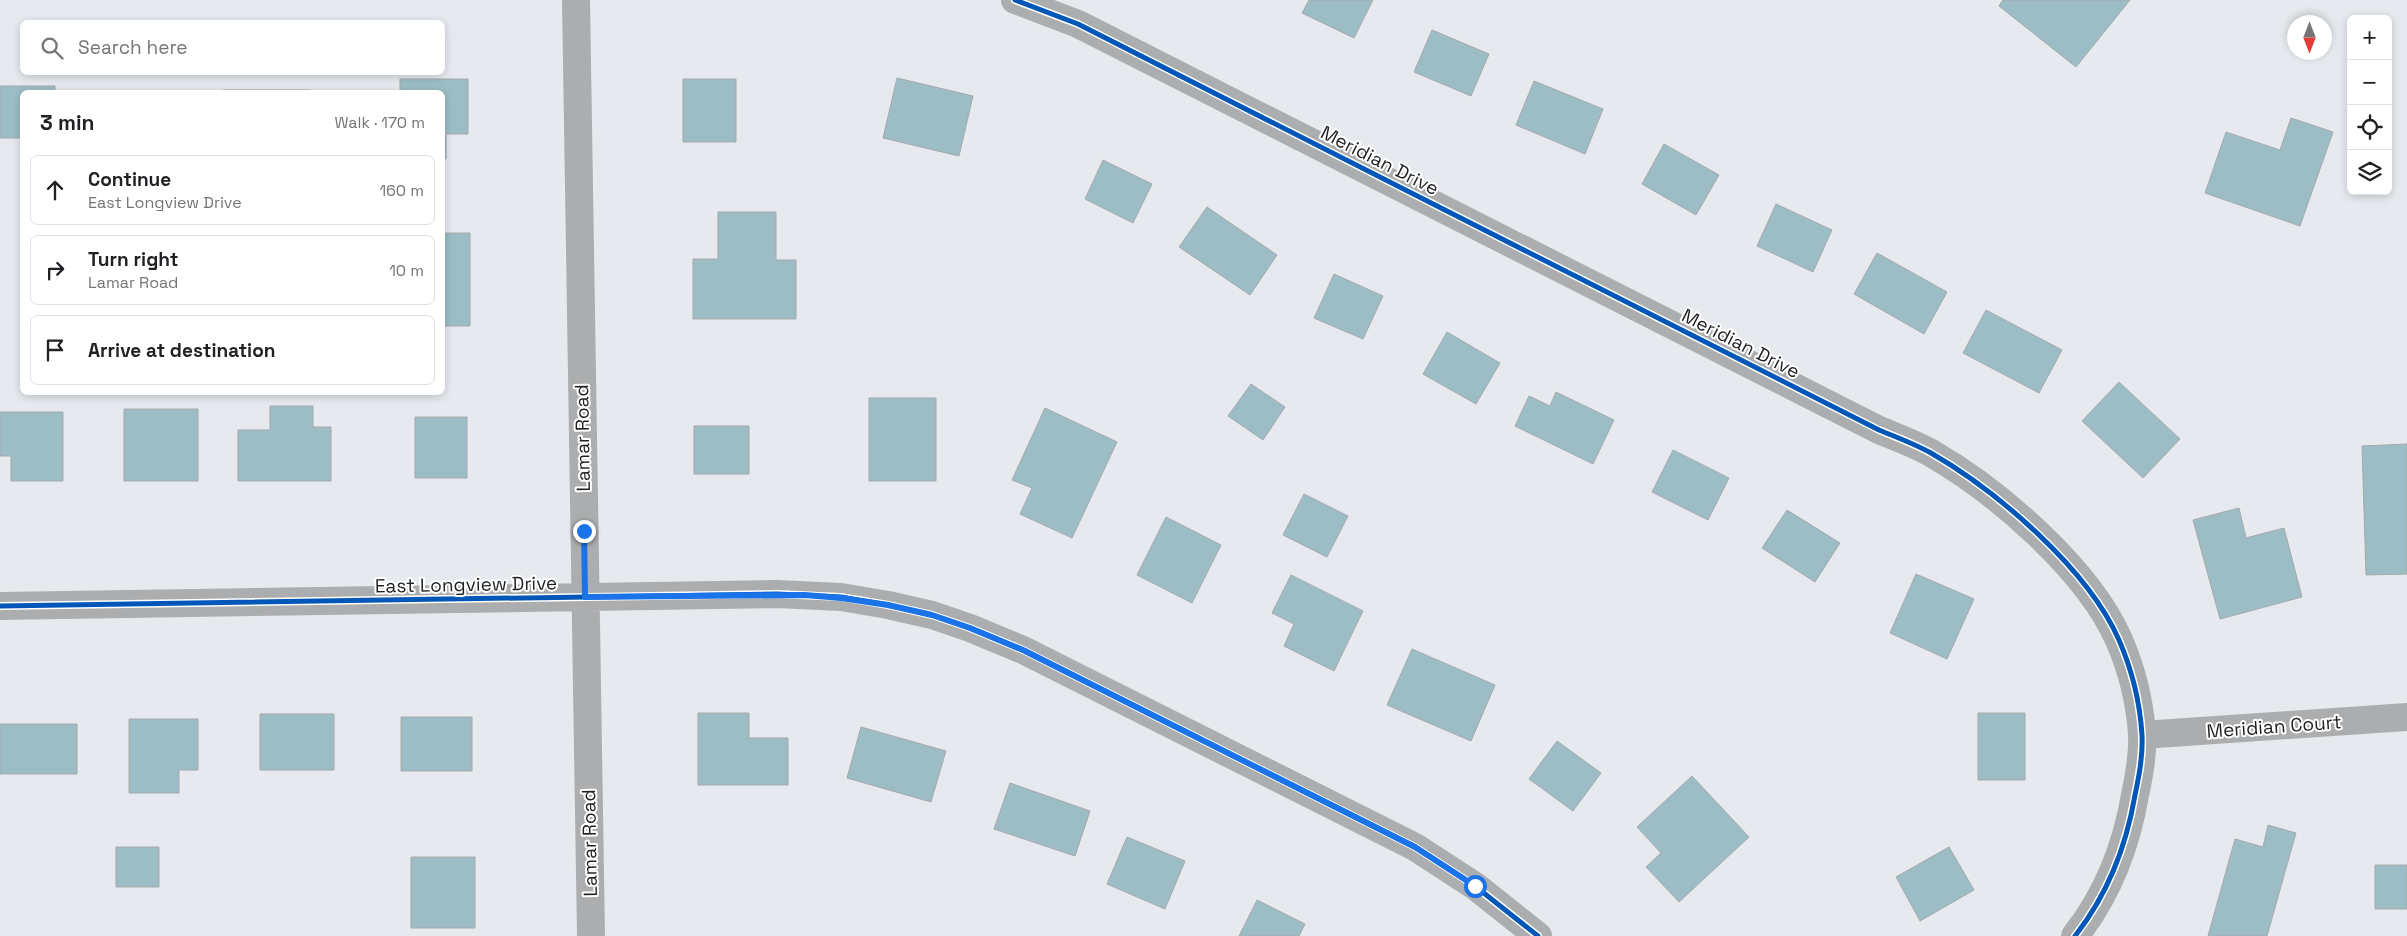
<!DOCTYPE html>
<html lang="en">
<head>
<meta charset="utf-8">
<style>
	:root { --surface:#fff; --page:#f2f2f2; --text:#202124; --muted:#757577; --line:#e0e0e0 }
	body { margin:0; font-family:"Space Grotesk",sans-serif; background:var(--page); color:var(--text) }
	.controls { position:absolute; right:15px; top:15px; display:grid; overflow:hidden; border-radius:8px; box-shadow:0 2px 8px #0003 }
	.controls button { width:45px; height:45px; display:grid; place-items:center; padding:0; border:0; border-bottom:1px solid var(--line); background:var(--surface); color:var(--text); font:25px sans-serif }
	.compass { position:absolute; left:2287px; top:15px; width:45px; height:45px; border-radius:50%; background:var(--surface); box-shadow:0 2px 8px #0003; rotate:180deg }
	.stop { position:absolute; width:15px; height:15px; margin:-11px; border:4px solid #1a73e8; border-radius:50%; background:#fff }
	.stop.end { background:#1a73e8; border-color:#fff; box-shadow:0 1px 5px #0008 }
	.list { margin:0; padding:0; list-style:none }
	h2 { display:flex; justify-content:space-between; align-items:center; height:65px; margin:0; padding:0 20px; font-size:21px }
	h2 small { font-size:16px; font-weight:400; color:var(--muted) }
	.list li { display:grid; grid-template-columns:32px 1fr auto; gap:15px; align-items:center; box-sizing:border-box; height:70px; margin:0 10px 10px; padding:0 10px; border:1px solid var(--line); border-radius:8px }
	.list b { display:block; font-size:19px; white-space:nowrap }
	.list p { margin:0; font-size:16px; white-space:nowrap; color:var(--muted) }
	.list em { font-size:16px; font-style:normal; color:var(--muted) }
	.icon { flex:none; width:28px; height:28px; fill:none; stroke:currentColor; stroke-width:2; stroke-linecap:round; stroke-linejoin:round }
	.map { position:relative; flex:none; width:2407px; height:936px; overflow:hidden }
	.search { position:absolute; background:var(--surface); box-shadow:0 2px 8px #0003; left:20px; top:20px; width:425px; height:55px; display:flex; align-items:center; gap:12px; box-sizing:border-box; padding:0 18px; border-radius:8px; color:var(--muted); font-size:19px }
	.panel { position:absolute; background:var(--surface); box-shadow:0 2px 8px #0003; left:20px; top:90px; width:425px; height:305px; border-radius:8px }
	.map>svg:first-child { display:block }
</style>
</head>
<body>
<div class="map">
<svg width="2407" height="936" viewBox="0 0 2407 936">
	<rect width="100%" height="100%" fill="#e6eaee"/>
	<path fill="#9cbdc5" stroke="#a5a9ab" d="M1309,0h64l-19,38 -52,-25z
		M2003,0h127l-54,67 -77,-61z
		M1432,30l57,24 -18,42 -57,-24z
		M897,78l76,18 -14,60 -76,-18z
		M400,79h68v55h-22v25h-4v-67h-42z
		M683,79h53v63h-53z
		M1534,81l69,28 -18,45 -69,-29z
		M0,86h55v6h-33v46h-22z
		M223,90h88v2h-88z
		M116,91h67v1h-67z
		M2291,118l42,14 -33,94 -95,-33 21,-61 54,18z
		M1664,144l55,31 -23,40 -54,-31z
		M1103,160l49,24 -19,39 -48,-24z
		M1776,204l56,26 -19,42 -56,-26z
		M1207,207l70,48 -27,40 -71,-48z
		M718,212h58v48h20v59h-103v-60h25z
		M442,233h28v93h-28z
		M1877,253l70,39 -23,42 -70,-40z
		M1334,274l49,22 -20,43 -49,-21z
		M1986,310l76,40 -23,43 -76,-40z
		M1447,332l53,31 -24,41 -53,-30z
		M2119,382l61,57 -37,39 -61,-57z
		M1251,384l34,23 -22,33 -35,-24z
		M1556,392l58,28 -21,44 -78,-38 14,-30 21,10z
		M869,398h67v83h-67z
		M270,406h43v21h18v54h-93v-51h32z
		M1045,408l72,34 -45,96 -52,-24 12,-26 -20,-8z
		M124,409h74v72h-74z
		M0,412h63v69h-52v-25h-11z
		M415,417h52v61h-52z
		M694,426h55v48h-55z
		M2407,444v130l-41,1 -4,-129z
		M1673,450l56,28 -21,42 -56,-28z
		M1304,494l44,22 -21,41 -44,-22z
		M2239,508l7,30 38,-10 18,69 -82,22 -27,-99z
		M1787,510l53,33 -25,39 -53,-34z
		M1166,517l55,28 -29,58 -55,-28z
		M1916,574l58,25 -27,60 -57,-26z
		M1291,575l72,36 -29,60 -50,-25 10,-22 -22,-11z
		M1412,649l83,36 -24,56 -84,-36z
		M698,713h51v25h39v47h-90z
		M1978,713h47v67h-47z
		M260,714h74v56h-74z
		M401,717h71v54h-71z
		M129,719h69v51h-19v23h-50z
		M0,724h77v50h-77z
		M861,727l85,24 -15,51 -84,-24z
		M1557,741l44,32 -28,38 -44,-32z
		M1692,776l57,61 -70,65 -33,-35 15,-14 -24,-26z
		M1010,783l80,28 -15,45 -81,-27z
		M2268,825l28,8 -29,103h-59l27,-97 28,8z
		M1127,837l58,24 -20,48 -58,-25z
		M116,847h43v40h-43z
		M1949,847l25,43 -54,31 -24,-44z
		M411,857h64v71h-64z
		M2375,865h32v44h-32z
		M1257,900l48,24 -6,12h-60z"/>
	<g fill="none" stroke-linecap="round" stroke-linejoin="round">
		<path stroke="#acadae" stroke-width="28" d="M576,0l15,936
			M1015,0l63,24 801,406c17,7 36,14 52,23 66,38 157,116 188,187 13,30 21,63 23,95 1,21 -3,41 -7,60 -9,53 -27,99 -60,141
			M0,606l777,-12 64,3 47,8 44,10 38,13 53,22 392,197 60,39 63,50
			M2142,735l265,-18"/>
		<g stroke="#fff" stroke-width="8">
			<path id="cycleway" d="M1015,0l63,24 801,406c17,7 36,14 52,23 66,38 157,116 188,187 13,30 21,63 23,95 1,21 -3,41 -7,60 -9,53 -27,99 -60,141
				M0,606l777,-12 64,3 47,8 44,10 38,13 53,22 392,197 60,39 63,50"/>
		</g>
		<use href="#cycleway" stroke="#0057b8" stroke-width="5"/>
	</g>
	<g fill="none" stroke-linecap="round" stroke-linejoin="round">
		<path stroke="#1a73e8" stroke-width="6" d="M584,531l1,66 220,-2 36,3 47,7 44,10 38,13 53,22 392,197 60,39"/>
	</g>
	<g text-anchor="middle" stroke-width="4" stroke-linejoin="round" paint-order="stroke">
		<g font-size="19" fill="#1f2124" stroke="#fff">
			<text transform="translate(1380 160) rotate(27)" y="7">Meridian Drive</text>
			<text transform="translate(1741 343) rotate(27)" y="7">Meridian Drive</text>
			<text transform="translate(582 438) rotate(-91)" y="7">Lamar Road</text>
			<text transform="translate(466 584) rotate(-1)" y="7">East Longview Drive</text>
			<text transform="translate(2274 726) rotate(-4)" y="7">Meridian Court</text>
			<text transform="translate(589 843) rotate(-91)" y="7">Lamar Road</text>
		</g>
	</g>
</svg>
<div class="controls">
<button>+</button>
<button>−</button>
<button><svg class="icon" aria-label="locate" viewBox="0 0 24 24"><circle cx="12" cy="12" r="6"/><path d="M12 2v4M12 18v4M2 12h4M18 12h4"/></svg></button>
<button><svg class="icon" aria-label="layers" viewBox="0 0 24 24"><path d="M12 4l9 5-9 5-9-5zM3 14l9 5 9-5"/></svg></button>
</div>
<svg class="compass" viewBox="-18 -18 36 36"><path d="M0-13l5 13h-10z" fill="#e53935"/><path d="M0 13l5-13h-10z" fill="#757577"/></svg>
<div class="stop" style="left:1475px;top:886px"></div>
<div class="stop end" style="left:584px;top:531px"></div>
<div class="search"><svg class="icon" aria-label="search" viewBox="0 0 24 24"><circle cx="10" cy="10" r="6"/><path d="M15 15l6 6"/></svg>Search here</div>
<section class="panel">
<h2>3 min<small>Walk · 170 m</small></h2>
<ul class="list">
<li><svg class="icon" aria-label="ahead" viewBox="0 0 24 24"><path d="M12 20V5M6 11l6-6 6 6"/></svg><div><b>Continue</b><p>East Longview Drive</p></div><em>160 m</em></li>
<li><svg class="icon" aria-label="right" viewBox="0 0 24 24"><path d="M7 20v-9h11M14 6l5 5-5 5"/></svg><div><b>Turn right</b><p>Lamar Road</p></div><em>10 m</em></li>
<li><svg class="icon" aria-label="arrive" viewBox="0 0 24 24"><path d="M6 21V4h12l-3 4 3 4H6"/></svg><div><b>Arrive at destination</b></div></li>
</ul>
</section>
</div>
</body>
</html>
